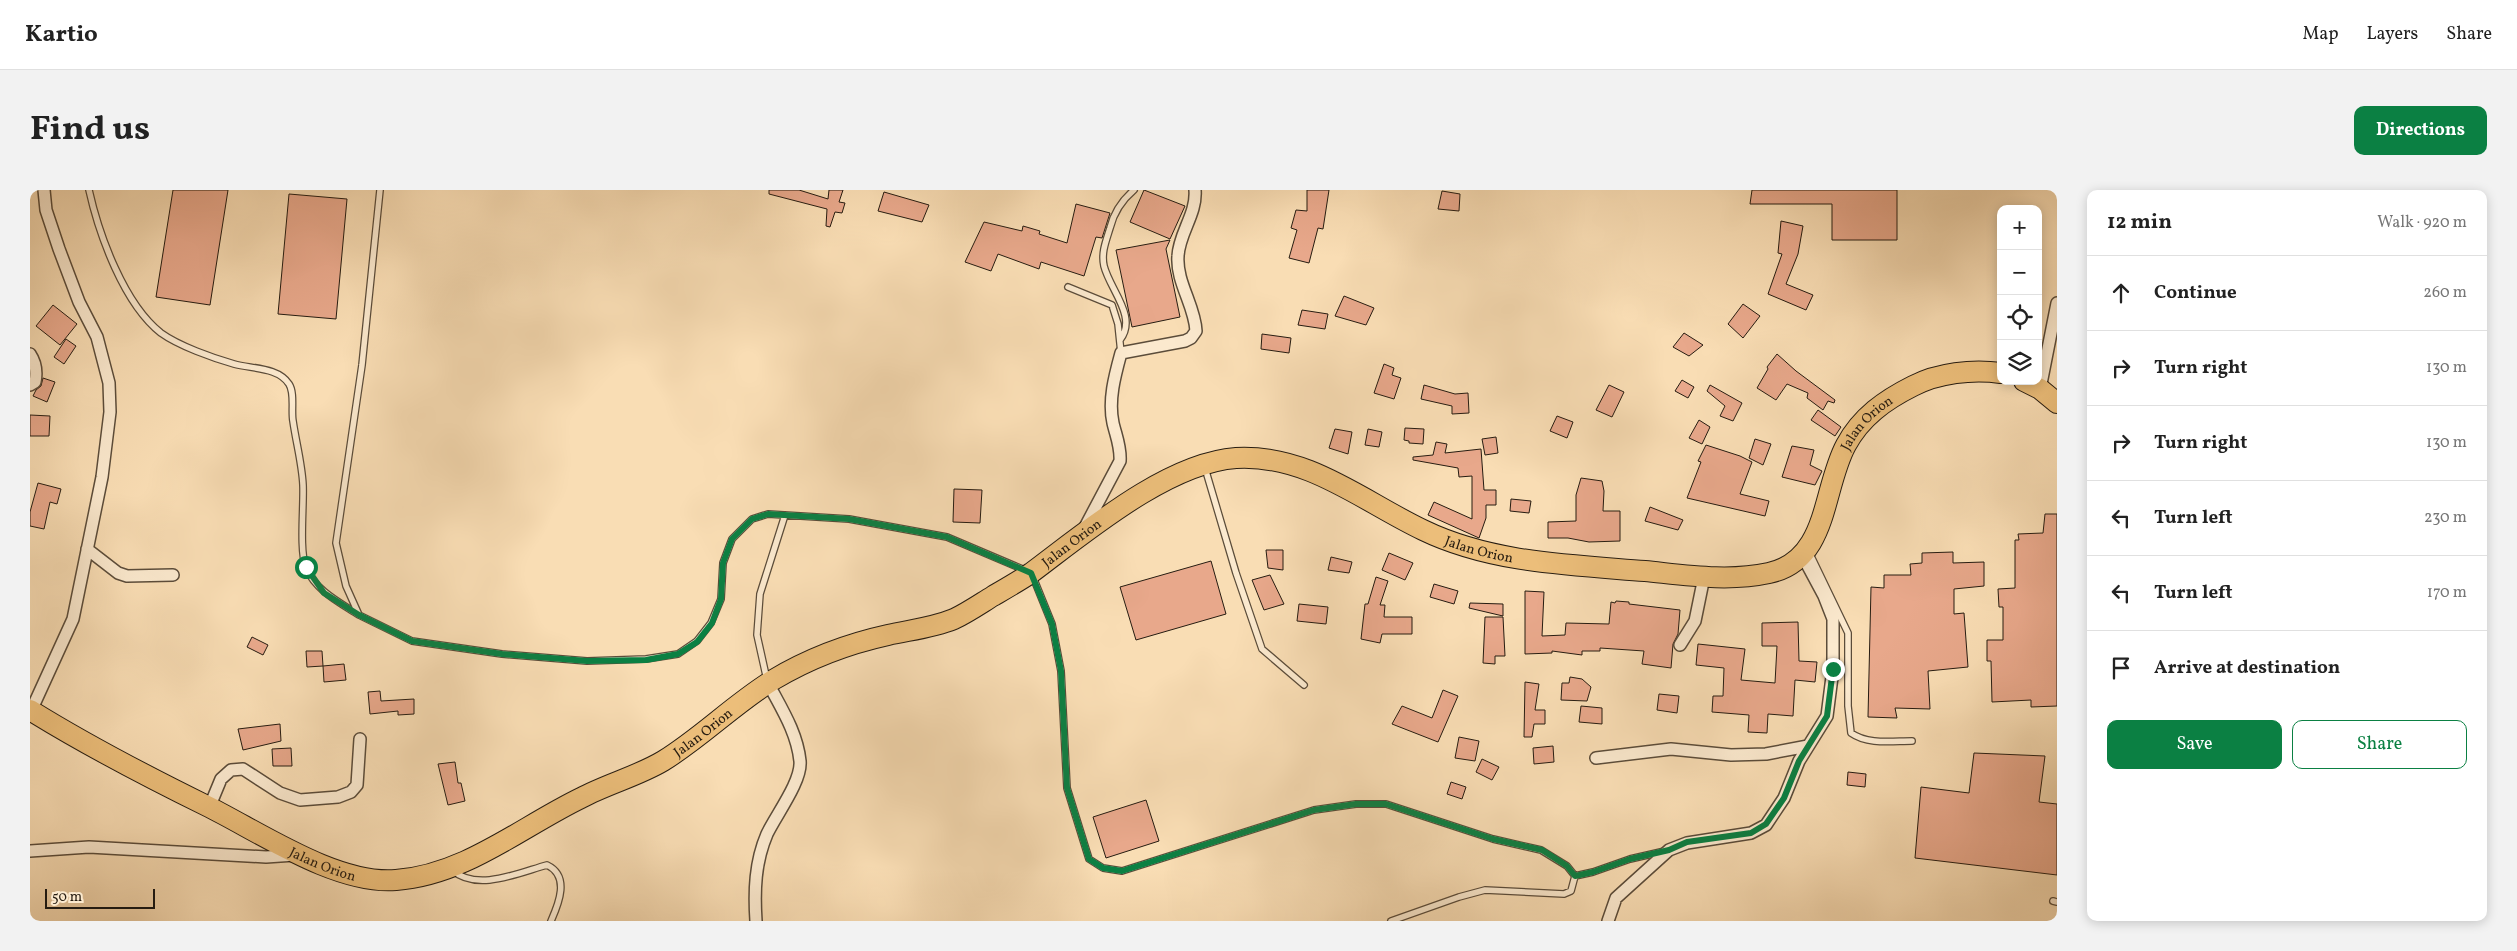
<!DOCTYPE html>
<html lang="en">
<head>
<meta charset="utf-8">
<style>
	:root { --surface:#fff; --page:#f2f2f2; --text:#222; --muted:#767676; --line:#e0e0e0; --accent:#0b8043 }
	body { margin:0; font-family:Vollkorn,serif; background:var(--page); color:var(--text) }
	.controls { position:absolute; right:15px; top:15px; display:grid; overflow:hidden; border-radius:10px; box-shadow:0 2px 12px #0003 }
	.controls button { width:45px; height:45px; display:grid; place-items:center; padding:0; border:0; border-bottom:1px solid var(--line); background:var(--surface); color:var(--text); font:25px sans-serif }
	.scale { position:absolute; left:15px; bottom:12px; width:110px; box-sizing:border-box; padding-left:5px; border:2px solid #261c11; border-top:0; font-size:14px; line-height:18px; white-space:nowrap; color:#261c11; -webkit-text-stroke:4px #fbe9ce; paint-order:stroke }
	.stop { position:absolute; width:15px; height:15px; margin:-11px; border:4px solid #0b8043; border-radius:50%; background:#fff }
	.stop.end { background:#0b8043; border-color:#fff; box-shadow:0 1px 5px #0008 }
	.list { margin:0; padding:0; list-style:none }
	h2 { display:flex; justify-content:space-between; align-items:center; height:65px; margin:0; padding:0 20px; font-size:21px }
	h2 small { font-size:16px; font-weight:400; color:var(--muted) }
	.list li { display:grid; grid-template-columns:32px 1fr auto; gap:15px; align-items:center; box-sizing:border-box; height:75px; padding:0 20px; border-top:1px solid var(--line) }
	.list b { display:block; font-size:19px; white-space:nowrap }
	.list em { font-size:16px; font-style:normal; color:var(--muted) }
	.actions { display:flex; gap:10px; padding:15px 20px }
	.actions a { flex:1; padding:11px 0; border:1px solid var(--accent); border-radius:10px; text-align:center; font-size:18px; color:var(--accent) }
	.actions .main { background:var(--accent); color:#fff }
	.icon { flex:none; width:28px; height:28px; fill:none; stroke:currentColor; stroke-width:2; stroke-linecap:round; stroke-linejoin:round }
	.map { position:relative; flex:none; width:2027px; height:731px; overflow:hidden; border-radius:10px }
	header { display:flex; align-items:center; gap:30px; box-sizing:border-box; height:70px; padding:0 25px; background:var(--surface); border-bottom:1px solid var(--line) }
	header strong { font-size:24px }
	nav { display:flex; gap:28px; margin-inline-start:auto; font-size:18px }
	.intro { display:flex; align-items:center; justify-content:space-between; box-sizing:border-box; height:120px; padding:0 30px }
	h1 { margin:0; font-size:35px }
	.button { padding:12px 22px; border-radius:10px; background:var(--accent); color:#fff; font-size:18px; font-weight:700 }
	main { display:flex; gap:30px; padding:0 30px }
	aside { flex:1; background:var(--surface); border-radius:10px; box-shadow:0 2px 12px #0003 }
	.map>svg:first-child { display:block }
</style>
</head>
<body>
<header>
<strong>Kartio</strong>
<nav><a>Map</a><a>Layers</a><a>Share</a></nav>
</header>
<div class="intro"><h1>Find us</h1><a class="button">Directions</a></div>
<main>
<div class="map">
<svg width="2027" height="731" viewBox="0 0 2027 731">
	<rect width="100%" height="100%" fill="#f9ddb4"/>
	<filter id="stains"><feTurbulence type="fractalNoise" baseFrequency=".004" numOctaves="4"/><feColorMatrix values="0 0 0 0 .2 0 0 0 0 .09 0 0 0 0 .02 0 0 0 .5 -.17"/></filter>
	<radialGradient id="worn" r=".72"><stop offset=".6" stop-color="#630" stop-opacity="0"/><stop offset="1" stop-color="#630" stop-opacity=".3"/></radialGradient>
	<path fill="#e8a88b" stroke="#261c11" d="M143,0h55l-18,115 -54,-8z
		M739,0h30l29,9 1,-9h14l-4,12 6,1 -3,10 -7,-1 -5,15 -4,-1 1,-17 -58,-15z
		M1114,0l41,16 -15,33 -40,-17z
		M1277,0h22l-6,39 -5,-1 -9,35 -20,-5 8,-28 -6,-2 5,-18 11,1z
		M1722,0h145v50h-65v-36h-82z
		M1412,1l18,3 -1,17 -21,-2z
		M854,2l45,13 -7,17 -44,-11z
		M259,4l58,5 -11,120 -58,-5z
		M1046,14l34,9 -8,25 -6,-1 -12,39 -43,-14 -2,7 -41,-15 -7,17 -26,-9 19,-40 38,9 1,-5 17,5 -1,3 28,9z
		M1751,31l22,5 -5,28 -12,30 27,11 -7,15 -38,-16 14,-40 -4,-1z
		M1140,50l-4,9 14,68 -48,10 -16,-77z
		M1314,106l30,12 -8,17 -31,-9z
		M1713,114l17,12 -17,22 -15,-14z
		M23,115l24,19 -17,21 -24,-19z
		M1272,120l26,4 -3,15 -27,-4z
		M1654,143l19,12 -14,11 -16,-9z
		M1232,144l29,4 -2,15 -28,-4z
		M36,149l10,7 -12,18 -10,-7z
		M1747,164l19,17 39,29 -1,3 -6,-2 -5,9 -16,-12 1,-5 -21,-9 -11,16 -19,-12 11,-19 -1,-2z
		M1354,174l10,4 -2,7 9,3 -7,21 -20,-6z
		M13,188l12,4 -8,20 -14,-6 3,-6 5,-4z
		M1652,190l12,7 -6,11 -13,-7z
		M1394,195l31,9 13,-1 1,20 -17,1v-8l-31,-7z
		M1579,195l15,7 -12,25 -16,-7z
		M1680,195l32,18 -9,18 -13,-5 5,-10 -18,-15z
		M1788,220l23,17 -6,9 -24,-16z
		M0,225l20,1 -1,20h-19z
		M1527,226l16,6 -6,16 -17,-7z
		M1669,230l11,7 -8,17 -13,-6z
		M1375,238l19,1 -1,15 -14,-1v-2l-5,-1z
		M1305,239l17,3 -4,22 -19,-6z
		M1338,239l14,3 -3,15 -14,-2z
		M1466,247l2,16 -13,2 -3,-16z
		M1725,249l16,5 -8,21 -14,-7z
		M1406,252l11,2 -2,9 36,-4 3,41h12v15h-10v13l-7,20 -51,-23 6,-13 38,17v-43l-13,1 -1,-9 -45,-8v-3l20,-2z
		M1676,255l34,11 12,6 -12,32 29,7 -4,15 -78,-18 14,-36 -3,-1z
		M1762,256l22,4 -4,15 12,6 -7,14 -33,-8z
		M1551,288l21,3 2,10 -1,20h17v30l-31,1 -21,-4h-20v-16l28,-1v-26z
		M8,293l23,6 -4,15 -7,-2 -6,27 -14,-3v-14z
		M924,299l28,1 -2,33 -27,-1z
		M1481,309l20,2 -2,12 -19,-2z
		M1620,317l33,13 -5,10 -33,-9z
		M2015,324h12v192l-26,1v-7l-39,2 -1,-41h-4v-21h16v-33h-4l-1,-18 17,-1v-48h4l-1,-6 25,-1z
		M1236,360h17v20l-15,-2z
		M1923,362v11l31,-1v24l-30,3v25l10,-1 4,54 -40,4 2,38 -35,-1 2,10 -29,-1 3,-130 13,1v-13h27l-1,-11 12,-1v-10z
		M1359,363l24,10 -8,17 -23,-10z
		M1301,367l21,5 -3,11 -21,-3z
		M1181,371l15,53 -90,26 -16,-53z
		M1240,385l14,29 -20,6 -12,-30z
		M1346,387l12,4 -8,24h5l-1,12h28v17h-30l-2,9 -19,-4 4,-35h3z
		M1404,394l24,7 -4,13 -24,-7z
		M1495,401l19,1 -2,44 23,-1 1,-12 43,1 2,-22 4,1 1,-2 13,1v2l51,6 -2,24 -5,10 -2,24 -29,-4 2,-13 -44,-3v3h-18v4l-30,-4v2l-27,1z
		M1440,413l33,1v12l-34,-8z
		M1269,414l29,3 -2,17 -29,-3z
		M1455,427h18l2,39h-10v8l-12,-1z
		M1768,432l1,39 18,1 -2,20 -20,-2 -2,36 -25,-2 -1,19 -19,-1 1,-17 -37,-3 1,-16h10l1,-28 -28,-3 2,-21 47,5 -4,31 34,3 2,-37h-15v-23z
		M222,447l16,8 -5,10 -16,-8z
		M276,461h16l1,15 -16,1z
		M314,474l2,16 -22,2 -1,-16z
		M1540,487l12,2 9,8 -4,14 -26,-1 1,-17h7z
		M1495,492l14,2 -4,26h10v14h-11l-2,13h-8z
		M1413,500l15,6 -20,46 -46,-18 10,-18 30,12z
		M350,501l1,10 33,-2v15l-16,1v-4l-28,3 -2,-22z
		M1629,504l20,2 -2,17 -20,-3z
		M1551,516l21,2v16l-23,-2z
		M250,534l1,17 -38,9 -5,-21z
		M1429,547l20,4 -4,20 -20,-3z
		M1523,556l1,16 -20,2 -1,-16z
		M261,558l1,18h-19l-1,-17z
		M1944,563l71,3 -6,46 18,2v71l-142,-17 6,-71 48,6z
		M1452,569l17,8 -7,13 -16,-8z
		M425,572l3,21h3l4,18 -17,4 -10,-41z
		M1818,582l18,2 -1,13 -18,-2z
		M1421,592l15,5 -4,12 -15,-5z
		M1116,610l13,41 -53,17 -13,-41z"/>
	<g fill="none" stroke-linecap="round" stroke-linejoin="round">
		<g stroke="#5b4c3a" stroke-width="8">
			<path id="service" d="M59,0c10,45 35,114 72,143 18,13 52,25 73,31 18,5 44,3 55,20 6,9 2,27 4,37 3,21 9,43 10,64 1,21 -4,65 3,83 10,23 33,34 53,47
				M350,0l-18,175 -26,178 10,43 13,29 53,26 90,13 85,7 59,-2 32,-5 19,-13 14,-18 10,-24 2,-36 9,-24 20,-20 16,-5 81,5 98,18 80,34
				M1038,97l44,18 6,19 3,29
				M1090,150c18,-23 -10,-50 -16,-74 -3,-13 2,-25 6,-38 4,-16 11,-27 24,-38
				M1175,278l31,105 26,76 42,36
				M1779,362l39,81v73l3,27c17,12 41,8 61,8
				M1003,387l19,47 9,47 6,117 22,71 14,9 19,3 192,-61 42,-6h30l107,35 48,11 26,16 8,10 18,-4 37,-13 35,-8
				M737,490l-10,-45 3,-41 25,-79
				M422,680c25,22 66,3 95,-5 23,11 12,38 4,56
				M2023,711l4,1
				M1361,731l68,-24 26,-7 79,4 7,-3 4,-15"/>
		</g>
		<g stroke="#5b4c3a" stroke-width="14">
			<path id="minor" d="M0,164c6,9 7,18 5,28l-5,3
				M2010,199l17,-86
				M1054,339l36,-68c1,-14 -4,-25 -7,-38 -5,-23 2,-48 8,-70l64,-12 6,-3 5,-7c-1,-25 -20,-49 -18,-75 1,-23 19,-42 17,-66
				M57,359l31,24 9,3 46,-1
				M1650,455l15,-24 9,-44
				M1,521l42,-92 29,-142 8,-65 -1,-29 -12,-46 -18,-35 -20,-53 -13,-39 -2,-20
				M1566,568l75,-9 60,6 35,-1 42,-8
				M179,618l12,-29 10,-9 12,-1 37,24 20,7 38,-3 13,-5 6,-7 3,-46
				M0,661l59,-4 177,10 29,-2
				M726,731c-2,-30 -1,-59 11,-87 9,-19 35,-53 33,-73 -3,-29 -19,-53 -32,-78
				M1578,731l8,-23 53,-48 18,-7 64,-10 15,-8 18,-27 15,-37 28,-45 6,-47v-50l-9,-23 -22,-41"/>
		</g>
		<g stroke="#261c11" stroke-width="22">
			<g id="trunk">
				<path d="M1994,191l16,8 17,14"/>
				<path id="s1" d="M0,520c58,36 118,67 179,97 52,26 128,78 187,73 69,-5 125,-53 185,-82 26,-14 57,-22 82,-37 39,-24 71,-57 110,-81 35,-21 74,-36 115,-45 22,-5 44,-7 66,-16 13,-6 26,-15 39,-23 12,-7 26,-15 38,-23 55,-41 136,-110 205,-115 72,-4 126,43 187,72 68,33 148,35 222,41 40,4 83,11 124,2 60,-13 53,-84 77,-128 15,-28 39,-45 67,-59 25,-13 59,-17 88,-13"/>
			</g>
		</g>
		<use href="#service" stroke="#fbe9ce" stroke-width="5.5"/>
		<use href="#minor" stroke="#fbe9ce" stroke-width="11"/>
		<use href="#trunk" stroke="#ecbe7a" stroke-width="20"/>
	</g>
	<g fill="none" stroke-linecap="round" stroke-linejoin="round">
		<path stroke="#0b8043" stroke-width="6" d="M276,377l18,26 35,22 53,26 90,13 85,7 59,-1 32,-6 19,-12 15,-19 9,-24 2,-36 9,-24 20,-20 16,-5 81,5 98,18 84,36 21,51 9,47 6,117 22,71 14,9 19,3 192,-61 42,-6h30l107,35 49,11 25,16 8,10 18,-4 37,-13 39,-9 18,-8 64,-9 15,-9 18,-26 15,-37 28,-45 6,-47"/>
	</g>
	<g text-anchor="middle" stroke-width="4.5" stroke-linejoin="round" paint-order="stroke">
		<g font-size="14" fill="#261c11" stroke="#fbe9ce">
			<text dy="5" stroke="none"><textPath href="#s1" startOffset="2100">Jalan Orion</textPath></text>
			<text dy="5" stroke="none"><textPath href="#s1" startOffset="1170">Jalan Orion</textPath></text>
			<text dy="5" stroke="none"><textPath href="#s1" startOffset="1620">Jalan Orion</textPath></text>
			<text dy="5" stroke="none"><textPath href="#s1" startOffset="750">Jalan Orion</textPath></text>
			<text dy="5" stroke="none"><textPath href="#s1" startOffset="331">Jalan Orion</textPath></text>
		</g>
	</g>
	<rect width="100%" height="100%" filter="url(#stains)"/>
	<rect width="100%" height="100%" fill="url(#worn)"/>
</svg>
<div class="controls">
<button>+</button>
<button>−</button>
<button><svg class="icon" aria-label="locate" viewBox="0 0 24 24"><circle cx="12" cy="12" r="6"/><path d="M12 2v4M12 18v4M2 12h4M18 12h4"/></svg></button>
<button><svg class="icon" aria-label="layers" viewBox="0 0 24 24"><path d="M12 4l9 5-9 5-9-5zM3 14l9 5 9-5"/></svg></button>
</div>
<div class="scale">50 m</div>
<div class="stop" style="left:276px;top:377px"></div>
<div class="stop end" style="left:1803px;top:479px"></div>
</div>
<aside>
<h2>12 min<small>Walk · 920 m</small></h2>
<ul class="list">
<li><svg class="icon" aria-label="ahead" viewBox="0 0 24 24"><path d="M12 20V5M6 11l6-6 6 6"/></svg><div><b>Continue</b></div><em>260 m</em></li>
<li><svg class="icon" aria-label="right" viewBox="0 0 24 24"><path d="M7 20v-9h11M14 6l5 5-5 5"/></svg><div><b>Turn right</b></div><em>130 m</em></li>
<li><svg class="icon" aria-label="right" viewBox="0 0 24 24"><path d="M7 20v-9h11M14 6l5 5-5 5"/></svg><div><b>Turn right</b></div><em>130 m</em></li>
<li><svg class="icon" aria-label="left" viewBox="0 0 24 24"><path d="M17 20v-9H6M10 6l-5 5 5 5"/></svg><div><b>Turn left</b></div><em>230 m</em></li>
<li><svg class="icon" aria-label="left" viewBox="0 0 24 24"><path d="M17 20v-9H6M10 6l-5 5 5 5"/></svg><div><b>Turn left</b></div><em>170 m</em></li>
<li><svg class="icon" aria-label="arrive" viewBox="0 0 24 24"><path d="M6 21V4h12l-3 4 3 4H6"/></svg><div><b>Arrive at destination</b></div></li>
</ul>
<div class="actions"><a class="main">Save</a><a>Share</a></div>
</aside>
</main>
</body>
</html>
